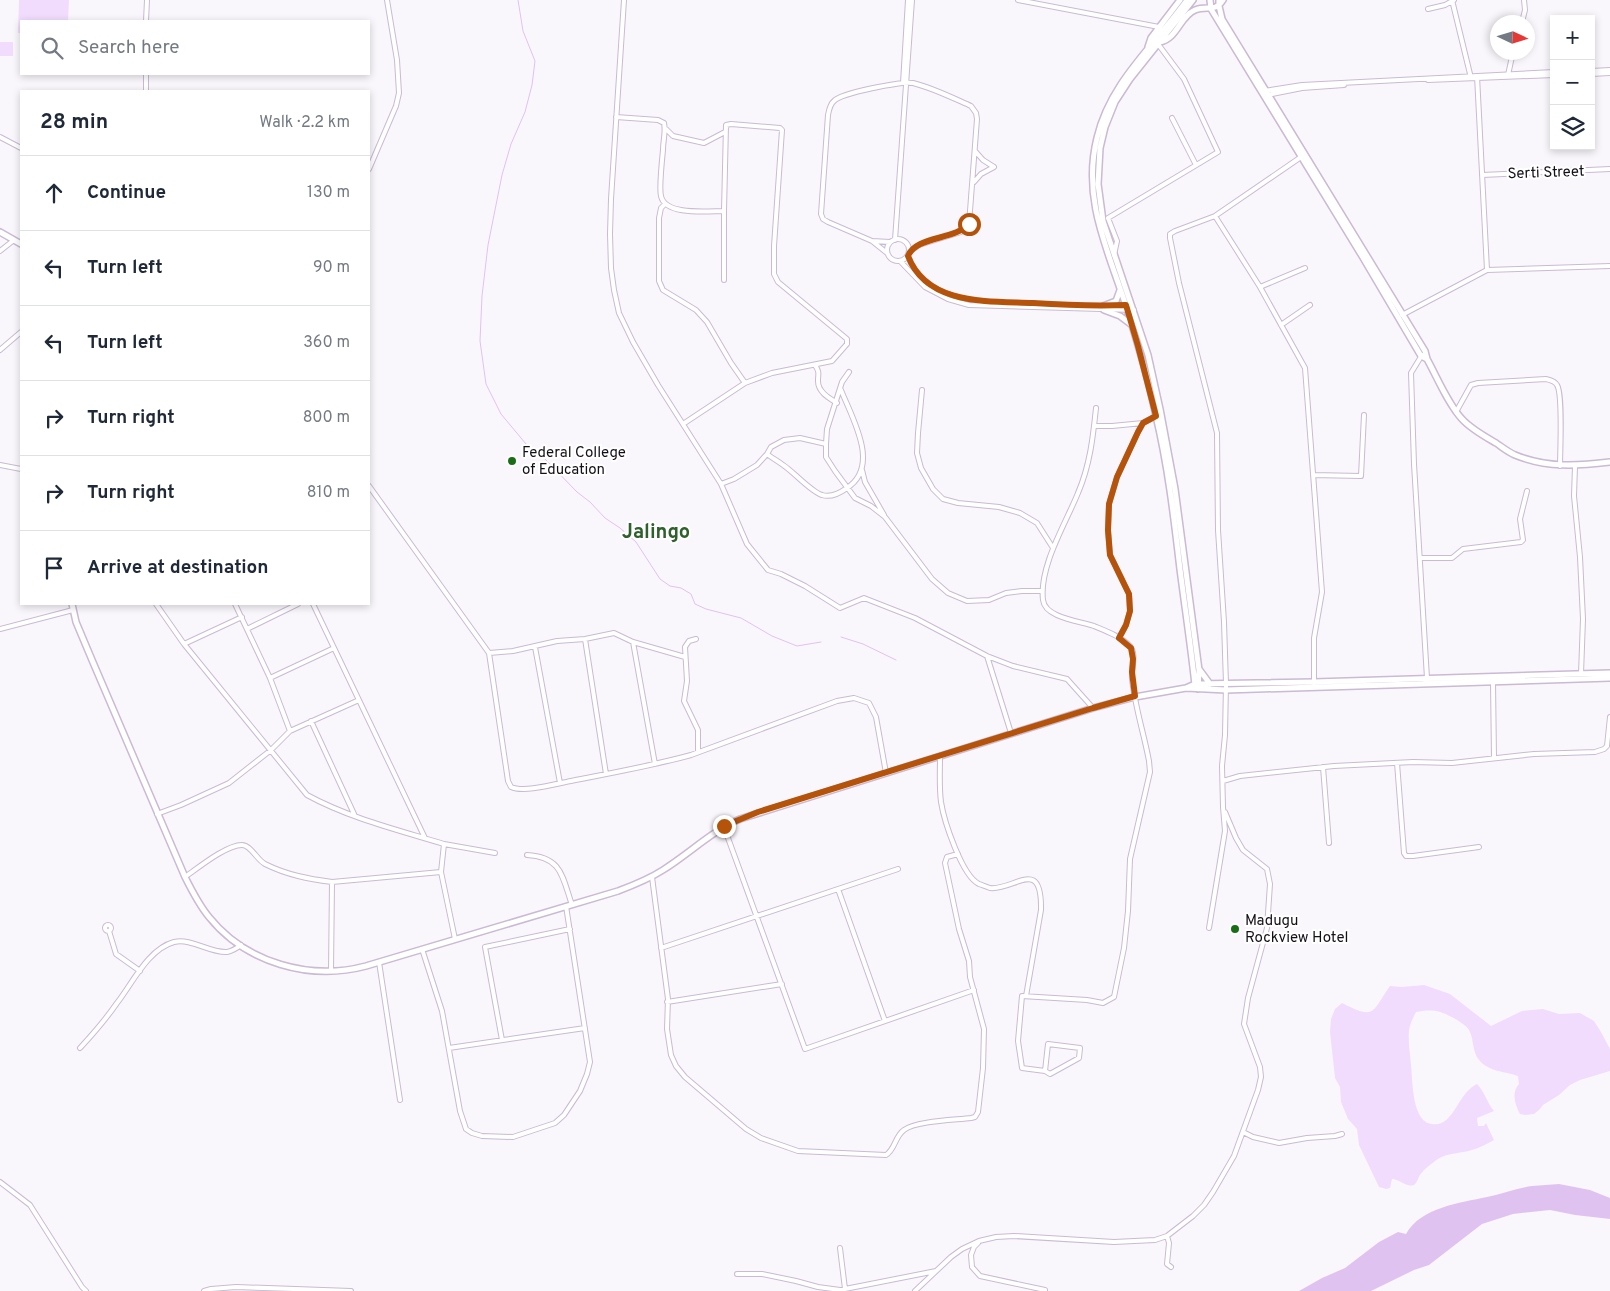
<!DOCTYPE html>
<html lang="en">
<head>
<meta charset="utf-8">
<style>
	:root { --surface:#fff; --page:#f2f2f3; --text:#1f2937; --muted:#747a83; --line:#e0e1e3 }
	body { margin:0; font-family:Overpass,sans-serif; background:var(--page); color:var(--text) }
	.controls { position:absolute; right:15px; top:15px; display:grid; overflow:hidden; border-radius:0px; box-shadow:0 2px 8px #0003 }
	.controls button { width:45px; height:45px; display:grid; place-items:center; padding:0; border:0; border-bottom:1px solid var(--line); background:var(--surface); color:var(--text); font:25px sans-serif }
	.compass { position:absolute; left:1490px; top:15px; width:45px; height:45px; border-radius:50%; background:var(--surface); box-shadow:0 2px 8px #0003; rotate:94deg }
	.stop { position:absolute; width:15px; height:15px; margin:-11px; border:4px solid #b45309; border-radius:50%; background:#fff }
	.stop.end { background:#b45309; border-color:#fff; box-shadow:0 1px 5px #0008 }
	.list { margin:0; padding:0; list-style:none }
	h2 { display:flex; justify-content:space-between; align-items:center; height:65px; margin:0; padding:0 20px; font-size:21px }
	h2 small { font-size:16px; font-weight:400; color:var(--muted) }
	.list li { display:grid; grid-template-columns:32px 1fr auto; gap:15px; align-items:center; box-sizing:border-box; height:75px; padding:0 20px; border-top:1px solid var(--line) }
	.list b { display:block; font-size:19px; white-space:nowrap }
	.list em { font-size:16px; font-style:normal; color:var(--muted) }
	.icon { flex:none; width:28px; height:28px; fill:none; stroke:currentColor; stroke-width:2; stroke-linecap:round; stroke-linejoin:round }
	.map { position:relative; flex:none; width:1610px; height:1291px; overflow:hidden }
	.search { position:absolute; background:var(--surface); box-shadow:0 2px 8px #0003; left:20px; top:20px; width:350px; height:55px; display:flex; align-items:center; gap:12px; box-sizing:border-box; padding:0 18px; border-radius:0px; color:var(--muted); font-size:19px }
	.panel { position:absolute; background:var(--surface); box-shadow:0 2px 8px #0003; left:20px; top:90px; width:350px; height:515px; border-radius:0px }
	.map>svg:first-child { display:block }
</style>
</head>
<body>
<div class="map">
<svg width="1610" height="1291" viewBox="0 0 1610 1291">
	<rect width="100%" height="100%" fill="#faf7fc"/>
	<path fill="#f1dcfd" d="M19,0h50l-1,21h-47v12h-3z
		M0,42h13v14h-13z
		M1424,985l26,9 41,32 31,-15 21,-2 16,5 21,-1 14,8 7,11 9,17v22l-30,9 -10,5 -11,10 -16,10 -4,5 -5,4 -9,1 -5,-1c-5,-10 -9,-21 -1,-30l-1,-8c-14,-5 -29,-4 -39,-16 -7,-8 -5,-21 -10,-30 -4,-7 -25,-18 -33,-19 -7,-1 -14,0 -20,1 -3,6 -6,12 -7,18 -1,12 1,23 2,35 2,16 0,64 27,59 17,-3 21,-32 39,-40 8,8 10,19 17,27l-17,7 1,8h6l2,-3 8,17c-7,4 -15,8 -22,10 -12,4 -23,2 -34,9 -7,5 -13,9 -18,16 -2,3 -3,8 -6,10 -7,3 -15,-6 -22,-6l-2,9 -4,1 -7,-2 -20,-42 -2,-16 -9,-10 -7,-17 -1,-15 -5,-9 -5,-46 1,-13 4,-10 7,-6c34,17 29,10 48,-17l12,1z"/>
	<path fill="#e0c2f1" d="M1559,1184l31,6 20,8v21l-35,-4 -25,-5 -37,4 -31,10 -53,41 -15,5 -43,21h-72l23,-13 23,-10 34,-26 19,-10 8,2c15,-27 54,-31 81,-37 15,-3 30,-9 45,-11 9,-1 18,-1 27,-2z"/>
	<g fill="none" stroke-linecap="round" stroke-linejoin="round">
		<path stroke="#e0c2f1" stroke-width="1" d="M518,0l5,31 12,30 -3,24 -7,27 -14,32 -9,31 -14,70 -6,51 -2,45 6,43 15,30 25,30 19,15 32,33 13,10 15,16 15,10 16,14 24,37 10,7 11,2 10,6 4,10 11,5 35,9 31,18 25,10 24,-4
			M841,637l22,7 33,16"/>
		<g stroke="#cabad3" stroke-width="6">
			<path id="minor" d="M624,0l-13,199 -1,35 1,34 3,22 5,23 14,29 25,43 63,99 26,60 21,26 13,4 24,12 35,22 24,-10 51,20 72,38 26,10 54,13 26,29
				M1018,0l141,27
				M1452,0l19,78
				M1428,9l17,-4 9,-5
				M146,21l1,-21
				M1522,22l3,-12 -1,-10
				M1591,71l19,-1
				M146,74v17
				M1591,74l19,-1
				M1508,75l5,-23
				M1428,80l126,-5
				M903,83l5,-83
				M1264,91l38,-6 252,-13
				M1267,95l35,-7 42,-3
				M616,117l42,3 6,3c2,9 -1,17 -1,27 -1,10 -4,38 -2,46 4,20 47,15 63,15l2,-86 5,-1 49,4 2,2 -8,116v28l4,8 69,57v5l-15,17 -60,12 -27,10 -62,41
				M1172,118l24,47
				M666,129l7,7 31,7 21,-11
				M0,137l21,11
				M975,151l8,9 11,7
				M369,169l27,-63 3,-13 -2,-33 -10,-60
				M1482,175l128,-6
				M974,182l7,-8 13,-7
				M665,204l-4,4 -2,10v63l4,9 33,20 11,12 24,41 14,20
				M724,211v69
				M1215,216l45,71 45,81 17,224 -8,46v45
				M887 250a11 11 0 1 1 22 0a11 11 0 1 1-22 0Z
				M895,240l17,-240
				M872,241l18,1
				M0,251l14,-11
				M887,253l-15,-12 -44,-19 -5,-3 -2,-5 7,-99c1,-5 2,-11 6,-14 7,-8 68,-20 79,-18 20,5 40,15 58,23l5,7 1,6 -8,105 -8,8 -42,13 -10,7
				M1114,255l3,-14 -9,-23 110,-66 -34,-73 -26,-35
				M908,256c7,19 22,31 40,38 29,11 61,8 91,10 29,1 60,4 89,1
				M900,261l25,26 23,12 21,6 165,5
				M1487,270l123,-4
				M1260,287l45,-19
				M1402,315l85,-45 -10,-194
				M1281,325l29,-20
				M0,350l21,-18
				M1422,355l-11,18 3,91 13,214 -2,5
				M815,365c5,8 3,8 3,16 0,11 11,17 19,22
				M849,372l-7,10 -15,47 -1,15v13l9,14 20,27 16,8 14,11 47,62 16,14 19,8 22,-1 17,-7 16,-2h20
				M922,390l-4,43 -1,20 4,15 12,21 10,10 15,4 41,4 21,6 17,10 16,25
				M1456,412l15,-27 7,-2 68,-4c4,1 9,2 11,6 6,9 3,67 3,81
				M1094,426h18l31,-3
				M767,454c5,4 11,7 16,11 11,7 28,27 39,30 9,3 18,-2 25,-7 34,-22 5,-70 -6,-98
				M0,465l21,4
				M1575,466l-1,30 6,61 3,62 -2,55
				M862,470l3,12 19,33
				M1313,475l48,1 3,-61
				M721,484l13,-5 23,-14 10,-11 4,-7 13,-7 16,-2 26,6
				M369,486l120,167 19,128 3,6c13,6 44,-3 60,-6 40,-8 80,-15 120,-26l146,-54 17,-3 15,5 7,14 10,56
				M1420,558h32l11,-9 58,-7 2,-2 -3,-21 7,-28
				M156,604l28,40 123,151c42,23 91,35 137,49l-3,28 14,67
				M235,604l35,74 20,53
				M313,604l112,234
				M0,629l73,-19
				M247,629l51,-25
				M1119,638l7,-13 4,-14 -1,-17 -19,-39 -2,-24 1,-27 8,-27 21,-45 5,-9 13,-7
				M585,639l21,135
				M696,639l-7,2 -4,6 2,34 -3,20 14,29v22
				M633,642l22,122
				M184,644l58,-27
				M535,647l25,136
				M489,653l24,-2 44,-10 28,-2 29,-6 19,9 52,15
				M987,656l24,77
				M270,678l64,-30
				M1493,682l1,76
				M311,721l44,95
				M940,756c0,16 -1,31 1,46 3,19 21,74 38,82 3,1 8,3 11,4 24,3 52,-33 51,22l-15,86
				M1397,763l7,90 2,3h7l66,-9
				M1323,767l6,76
				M1223,781l17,-5 94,-10 79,-4 39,1 82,-9 61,-2 9,-3 3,-3 3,-29
				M157,814l24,-9 48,-22 42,-33 19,-19 69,-31
				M724,827l81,222 169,-59
				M444,844l51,9
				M527,855c35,2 35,21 45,50
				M185,877c13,-9 41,-32 57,-32 9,0 15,15 23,19 22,11 44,15 67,18l109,-10
				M652,877l16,122 -1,30 4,26 5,11 9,11 61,52 15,9 37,13 88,4c9,-5 9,-19 18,-25 11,-9 51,-10 67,-12l4,-1 3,-5 5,-44 1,-39 -14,-52 -1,-16 -10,-32 -14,-66 2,-6 11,-3
				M838,889l47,132
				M105 928a3 3 0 1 1 6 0a3 3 0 1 1-6 0Z
				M1209,928l16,-97 -2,-24 -1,-41 3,-31 1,-51 -2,-62 -6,-92 -1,-97 -38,-150 -9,-45v-4l5,-3 40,-15 86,-59
				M109,931l7,23 24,17
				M661,948l237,-79
				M422,949l20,62 18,100 6,18 6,4 10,3 31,1 42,-14 9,-8 16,-24 7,-17 3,-12 -24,-156
				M379,962l21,138
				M331,971l1,-89
				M667,1002l115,-18
				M502,1040l-17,-93 85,-18
				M80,1048c13,-14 26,-29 37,-45 15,-19 31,-54 57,-61 18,-4 35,11 53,10 5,-1 10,-4 14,-7
				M449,1048l136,-20
				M1045,1071l5,3 29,-16 1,-10 -32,-4 -3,27 -23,-3 -4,-27 4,-45 65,4 16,3 11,-6 10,-49 4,-37 2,-52 20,-87 -1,-11c-5,-27 -14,-54 -17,-82 -1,-9 5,-25 -2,-33 -10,-10 -24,-15 -36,-20 -14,-5 -49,-8 -51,-26 -4,-34 23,-77 35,-107 12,-28 15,-56 18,-85
				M1243,1132l10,5 26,6 28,-5 28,-2 7,-2
				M0,1182l30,23 52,82 4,4
				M1167,1236l2,7 -2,21 4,3
				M978,1243l-4,4 -3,8 1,12 8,9 65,14
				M840,1248l5,41
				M737,1274h25l34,7 22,6 22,3 96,-19
				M204,1291l7,-2 25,-2 115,4
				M915,1291l36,-34 11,-8 17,-8 17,-4 18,-1 100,6 41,-2 12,-4 26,-20 11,-11 9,-13 21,-36 24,-66 3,-13 -1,-10 -16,-43 4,-26 19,-70 3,-44 -3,-15 -24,-19 -7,-12 -11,-26"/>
		</g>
		<g stroke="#cabad3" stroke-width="8">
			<path id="major" d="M1187,0c-32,45 -77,82 -90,138 -15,60 10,110 28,165 12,37 23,75 31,113 12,50 18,102 24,153 5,39 11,78 15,116
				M1193,0l-63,79 -15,23 -10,25 -5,21 -2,36 5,37 34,101 11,33 12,54 15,80 24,181 -1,19
				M1210,0l1,9 151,247 59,100 6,3
				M1219,0v6l3,13 203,332 2,8c10,18 21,45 35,60 9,10 22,17 34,24 6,4 12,9 19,12 32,13 62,11 95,7
				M1160,42c17,-3 20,-26 35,-32 12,-5 20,3 28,-10
				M1148,47l3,-9 29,-38
				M0,232l21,12
				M1103,306l13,-5 4,-11
				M1104,310l16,6 12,9
				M72,604l4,18 16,38 93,217c7,14 14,28 24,40 37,46 101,64 157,49l252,-75c16,-6 31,-12 45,-21 27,-17 49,-39 77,-51l353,-111 42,-11 51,-9 9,-4 119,-2 296,-9
				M1199,669l11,15
				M1186,688l40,2 384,-12"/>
		</g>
		<use href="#minor" stroke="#fff" stroke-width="4"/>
		<use href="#major" stroke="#fff" stroke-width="5"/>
	</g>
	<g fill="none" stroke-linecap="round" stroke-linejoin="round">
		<path stroke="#b45309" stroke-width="6" d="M724,826l34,-14 335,-104 42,-12 -3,-24 1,-13 -2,-11 -12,-10 7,-13 4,-14 -1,-17 -19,-39 -2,-25 1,-26 8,-27 21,-45 5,-9 13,-7 -18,-70 -12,-41c-31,1 -62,0 -93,-2 -44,-2 -106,3 -125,-47 8,-20 47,-16 61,-32"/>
	</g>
	<g fill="#186d16" stroke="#fff" stroke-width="2">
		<circle cx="512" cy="461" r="5"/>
		<circle cx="1235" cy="929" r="5"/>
	</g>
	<g text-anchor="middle" stroke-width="4" stroke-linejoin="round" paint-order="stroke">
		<g font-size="15" fill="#151018" stroke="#fff">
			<text transform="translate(1546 172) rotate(-2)" y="5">Serti Street</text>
		</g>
		<g font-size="15" fill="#151018" stroke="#fff" text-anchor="start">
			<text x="522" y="457">Federal College<tspan x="522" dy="17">of Education</tspan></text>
			<text x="1245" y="925">Madugu<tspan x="1245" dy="17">Rockview Hotel</tspan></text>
		</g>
		<g font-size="20" font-weight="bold" fill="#2e612b" stroke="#fff">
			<text x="656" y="538">Jalingo</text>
		</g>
	</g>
</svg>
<div class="controls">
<button>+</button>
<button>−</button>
<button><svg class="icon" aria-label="layers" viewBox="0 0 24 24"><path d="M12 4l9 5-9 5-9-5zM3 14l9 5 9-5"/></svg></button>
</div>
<svg class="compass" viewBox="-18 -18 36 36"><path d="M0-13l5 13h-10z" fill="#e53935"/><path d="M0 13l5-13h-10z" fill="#747a83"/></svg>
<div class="stop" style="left:969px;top:224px"></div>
<div class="stop end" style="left:724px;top:826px"></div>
<div class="search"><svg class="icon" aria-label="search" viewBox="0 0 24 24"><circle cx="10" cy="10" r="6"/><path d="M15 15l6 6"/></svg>Search here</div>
<section class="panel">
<h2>28 min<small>Walk · 2.2 km</small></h2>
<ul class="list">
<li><svg class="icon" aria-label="ahead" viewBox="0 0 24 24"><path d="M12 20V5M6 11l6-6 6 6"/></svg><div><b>Continue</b></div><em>130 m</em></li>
<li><svg class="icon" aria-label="left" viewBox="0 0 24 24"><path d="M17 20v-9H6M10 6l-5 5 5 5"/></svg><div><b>Turn left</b></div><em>90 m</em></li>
<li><svg class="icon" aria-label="left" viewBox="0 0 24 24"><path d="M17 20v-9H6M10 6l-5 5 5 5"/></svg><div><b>Turn left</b></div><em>360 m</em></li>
<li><svg class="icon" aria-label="right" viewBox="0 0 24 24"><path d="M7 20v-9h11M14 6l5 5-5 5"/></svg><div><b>Turn right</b></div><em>800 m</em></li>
<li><svg class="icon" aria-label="right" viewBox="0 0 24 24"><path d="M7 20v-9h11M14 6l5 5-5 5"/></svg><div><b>Turn right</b></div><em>810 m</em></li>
<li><svg class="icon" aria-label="arrive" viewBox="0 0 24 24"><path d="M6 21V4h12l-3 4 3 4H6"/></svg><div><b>Arrive at destination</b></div></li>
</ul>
</section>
</div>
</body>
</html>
